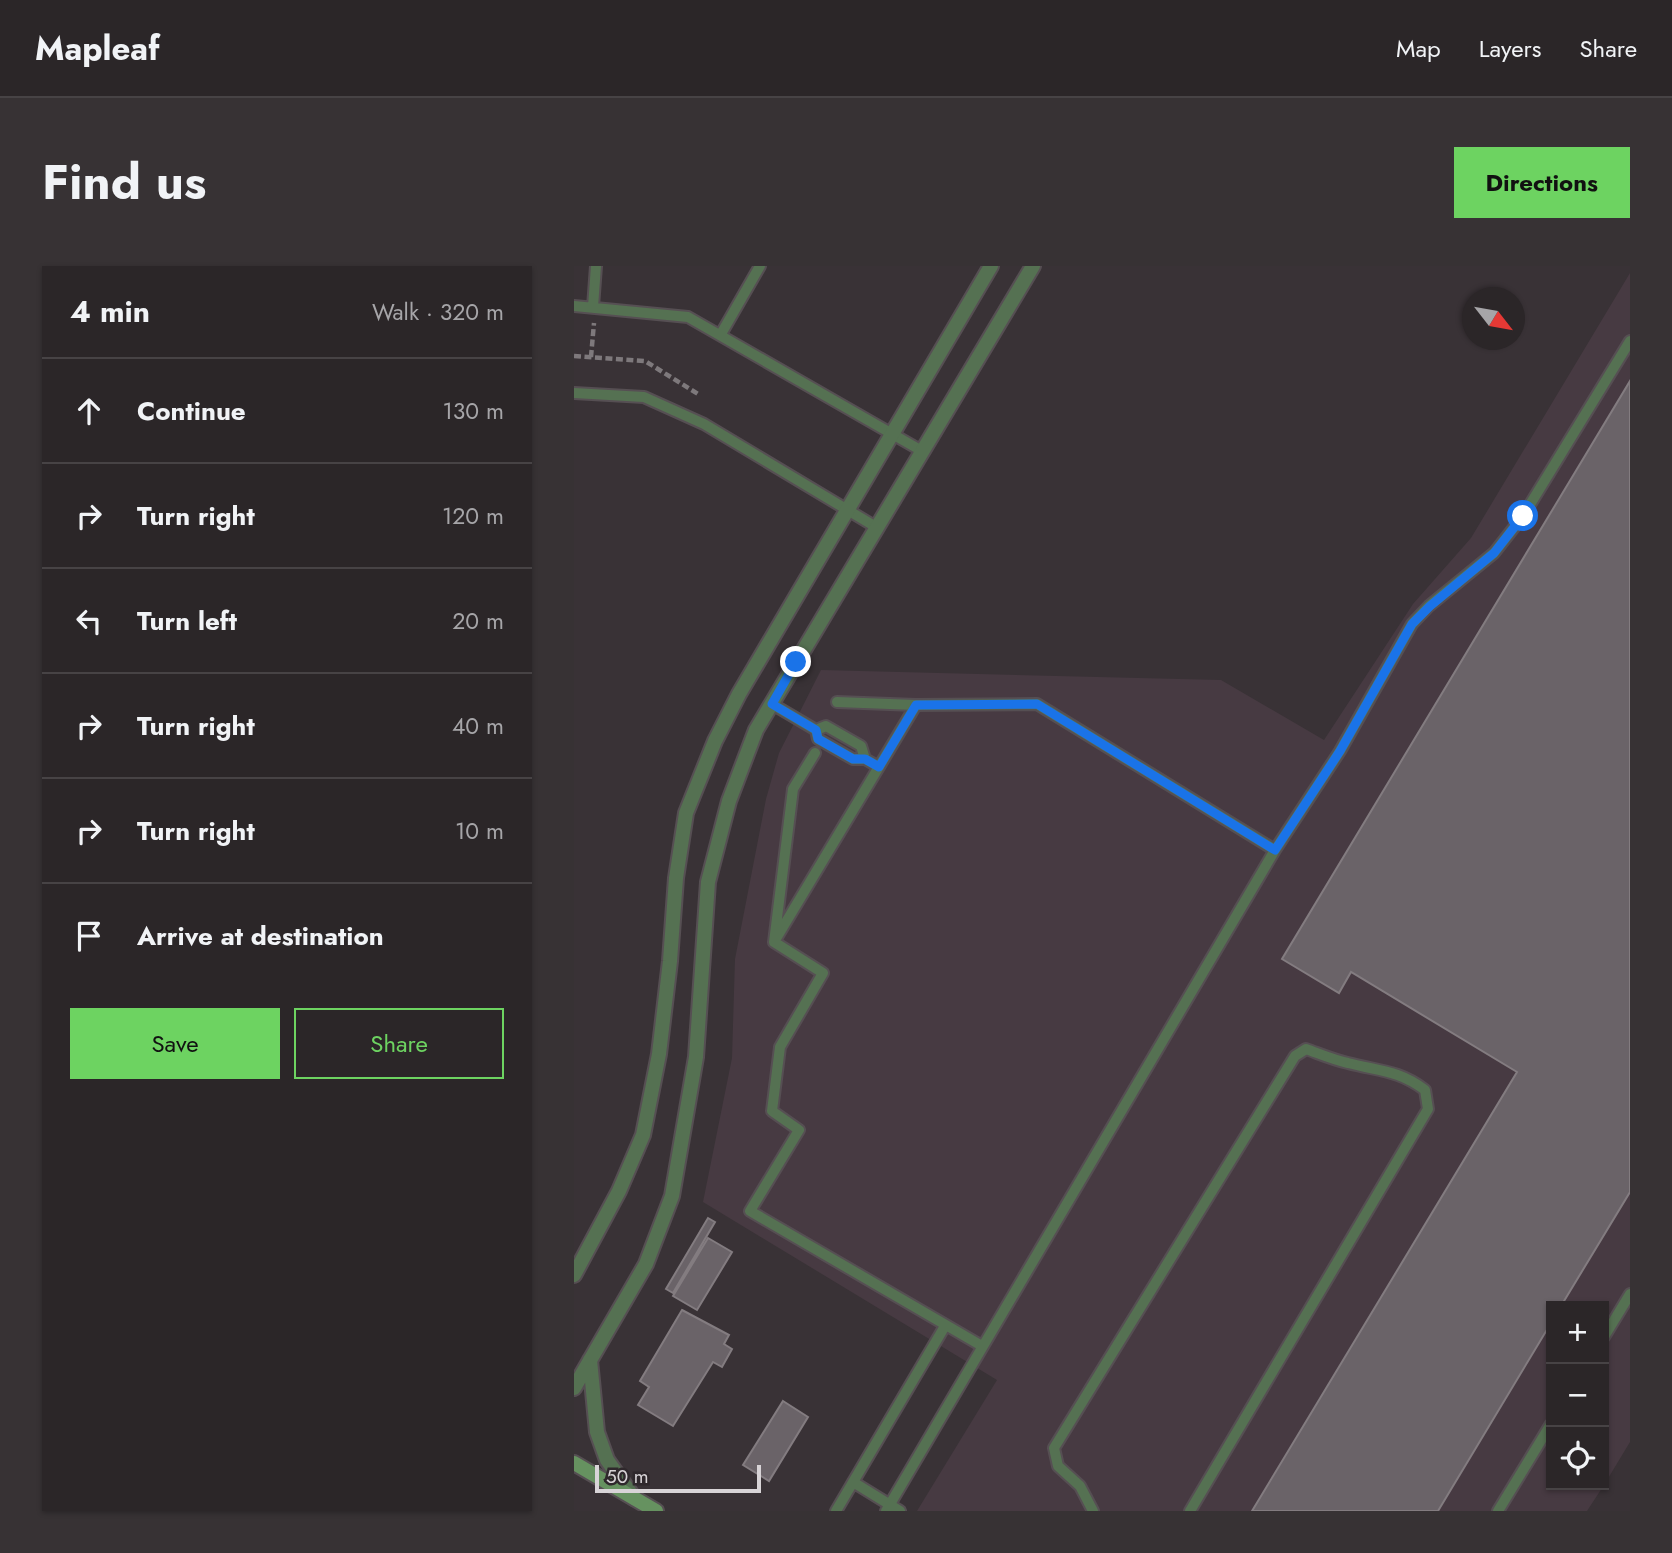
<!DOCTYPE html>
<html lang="en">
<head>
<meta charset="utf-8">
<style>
	:root { --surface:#2b2628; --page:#373234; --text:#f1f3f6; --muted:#a6a5a8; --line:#474345; --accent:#6dd361 }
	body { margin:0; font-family:Jost,sans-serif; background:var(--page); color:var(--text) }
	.controls { position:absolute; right:21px; bottom:21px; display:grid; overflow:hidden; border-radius:0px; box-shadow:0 2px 5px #0004 }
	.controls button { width:63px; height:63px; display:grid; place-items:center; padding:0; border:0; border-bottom:2px solid var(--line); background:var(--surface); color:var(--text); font:35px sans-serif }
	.compass { position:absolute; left:888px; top:21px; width:63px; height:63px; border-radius:50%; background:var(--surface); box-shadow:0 2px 5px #0004; rotate:121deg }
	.scale { position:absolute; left:21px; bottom:18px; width:166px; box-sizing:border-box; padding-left:7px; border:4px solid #d8d4d7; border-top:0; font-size:19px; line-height:24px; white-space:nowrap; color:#d8d4d7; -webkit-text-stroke:5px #2f282c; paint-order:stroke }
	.stop { position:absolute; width:21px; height:21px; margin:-16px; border:5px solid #1a73e8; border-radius:50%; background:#fff }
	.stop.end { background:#1a73e8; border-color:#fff; box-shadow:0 2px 7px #0008 }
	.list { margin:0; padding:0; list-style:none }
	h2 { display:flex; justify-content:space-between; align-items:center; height:91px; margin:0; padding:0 28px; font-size:30px }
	h2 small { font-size:23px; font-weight:400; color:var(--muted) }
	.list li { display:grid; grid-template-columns:46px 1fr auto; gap:21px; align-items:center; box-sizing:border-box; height:105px; padding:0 28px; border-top:2px solid var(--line) }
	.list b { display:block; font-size:26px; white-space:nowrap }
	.list em { font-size:23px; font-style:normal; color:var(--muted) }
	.actions { display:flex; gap:14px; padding:21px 28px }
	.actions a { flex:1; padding:16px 0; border:2px solid var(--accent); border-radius:0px; text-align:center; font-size:24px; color:var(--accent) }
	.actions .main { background:var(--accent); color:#111 }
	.icon { flex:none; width:38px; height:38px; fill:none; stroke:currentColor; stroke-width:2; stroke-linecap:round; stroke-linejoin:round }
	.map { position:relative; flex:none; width:1056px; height:1245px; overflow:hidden; border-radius:0px }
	header { display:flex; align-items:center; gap:42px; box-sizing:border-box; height:98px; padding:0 35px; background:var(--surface); border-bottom:2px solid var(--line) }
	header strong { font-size:33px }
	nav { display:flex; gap:38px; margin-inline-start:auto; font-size:24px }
	.intro { display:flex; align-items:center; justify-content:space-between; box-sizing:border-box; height:168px; padding:0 42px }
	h1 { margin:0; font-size:49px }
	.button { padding:18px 32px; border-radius:0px; background:var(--accent); color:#111; font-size:24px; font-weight:700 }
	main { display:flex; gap:42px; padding:0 42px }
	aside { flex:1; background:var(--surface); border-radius:0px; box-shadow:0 2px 5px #0004 }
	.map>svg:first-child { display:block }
</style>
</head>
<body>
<header>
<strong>Mapleaf</strong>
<nav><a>Map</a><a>Layers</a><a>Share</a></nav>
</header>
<div class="intro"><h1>Find us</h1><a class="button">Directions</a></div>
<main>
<aside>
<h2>4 min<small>Walk · 320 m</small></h2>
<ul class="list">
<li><svg class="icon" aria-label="ahead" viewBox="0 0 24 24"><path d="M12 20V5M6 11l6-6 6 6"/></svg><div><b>Continue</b></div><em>130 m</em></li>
<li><svg class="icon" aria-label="right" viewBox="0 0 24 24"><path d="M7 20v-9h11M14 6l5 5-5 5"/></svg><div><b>Turn right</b></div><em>120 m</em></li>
<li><svg class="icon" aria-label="left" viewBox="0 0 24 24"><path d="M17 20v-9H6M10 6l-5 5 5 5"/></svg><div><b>Turn left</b></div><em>20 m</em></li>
<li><svg class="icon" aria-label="right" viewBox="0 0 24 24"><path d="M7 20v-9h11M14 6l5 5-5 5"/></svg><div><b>Turn right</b></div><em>40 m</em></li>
<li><svg class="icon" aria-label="right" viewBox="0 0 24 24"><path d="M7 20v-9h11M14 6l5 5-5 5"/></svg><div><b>Turn right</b></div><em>10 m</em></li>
<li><svg class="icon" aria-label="arrive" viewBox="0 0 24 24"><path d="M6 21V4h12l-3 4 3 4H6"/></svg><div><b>Arrive at destination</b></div></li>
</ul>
<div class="actions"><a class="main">Save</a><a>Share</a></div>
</aside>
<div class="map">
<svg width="1056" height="1245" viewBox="0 0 1056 1245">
	<rect width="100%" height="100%" fill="#393236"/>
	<path fill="#473a42" d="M1056,7v1169l-26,43v-179h-53v179h53l-17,26h-670l80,-131 -294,-178 29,-144 3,-99 31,-160 13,-46 42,-83 400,10 103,60 89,-136 58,-66z"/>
	<path fill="#6a6368" stroke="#837c80" stroke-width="2" d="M1056,115v811l-69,114h-10v17l-113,188h-186l265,-439 -166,-100 -12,21 -57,-34z
		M134,952l7,4 -42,71 -7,-4z
		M134,972l24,14 -35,58 -24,-14z
		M108,1044l47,25 -5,9 8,5 -10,18 -9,-5 -40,64 -35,-21 11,-18 -9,-6z
		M209,1135l25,16 -39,64 -26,-16z"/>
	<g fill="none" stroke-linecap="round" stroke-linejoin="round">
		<g stroke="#564f53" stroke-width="14">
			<path id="service" d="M0,40l114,11 234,134
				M19,41l3,-41
				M147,68l39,-68
				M0,127l70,4 60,27 172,103
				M263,436l79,3 121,-1 238,146 -389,661
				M198,438l44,26 2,9 35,20h12l14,8
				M242,464l10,-4 35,20 4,13
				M241,487l-22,36 -19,153 49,31 -43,74 -8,64 27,19 -49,81 232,135
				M701,584l65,-99 72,-127 17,-18 65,-53 29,-37 107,-175
				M203,671l139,-232
				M1030,1071l26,-43
				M279,1216l47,29
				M262,1245l109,-185
				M519,1245l-13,-25 -22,-20 -4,-18 241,-392 11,-7c14,5 28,11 42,14 30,8 51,7 77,27l3,19 -238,402
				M924,1245l53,-87"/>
		</g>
		<g stroke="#564f53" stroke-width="18">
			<path id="minor" d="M0,1009l45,-84 24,-56 16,-81 11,-93 6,-83 10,-65 29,-72 24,-47 252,-428
				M16,1094l7,72 10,28 27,38
				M0,1122l72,-124 26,-68 24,-139 12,-175 21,-81 27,-71 277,-464"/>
		</g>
		<g stroke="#564f53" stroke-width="18">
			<path id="secondary" d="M0,1197l82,48"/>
		</g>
		<path stroke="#7e797c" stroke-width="4.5" stroke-dasharray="7 3.5" stroke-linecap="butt" d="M0,90l71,5 53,33
			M17,91l3,-34"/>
		<use href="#service" stroke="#557152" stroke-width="10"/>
		<use href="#minor" stroke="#557152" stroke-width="14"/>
		<use href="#secondary" stroke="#669260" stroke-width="14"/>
	</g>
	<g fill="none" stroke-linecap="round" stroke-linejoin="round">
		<path stroke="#1a73e8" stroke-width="9" d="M222,396l-24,42 44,26 2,9 35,20h12l14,8 37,-62 121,-1 238,146 65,-99 72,-127 18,-18 64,-53 29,-37"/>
	</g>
</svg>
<div class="controls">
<button>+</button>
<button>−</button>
<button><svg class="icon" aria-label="locate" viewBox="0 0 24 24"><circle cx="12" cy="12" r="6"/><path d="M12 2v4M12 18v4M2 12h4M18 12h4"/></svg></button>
</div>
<svg class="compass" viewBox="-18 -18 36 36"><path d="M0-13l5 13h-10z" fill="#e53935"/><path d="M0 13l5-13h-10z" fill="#a6a5a8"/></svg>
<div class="scale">50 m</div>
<div class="stop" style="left:949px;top:250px"></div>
<div class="stop end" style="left:222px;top:396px"></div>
</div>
</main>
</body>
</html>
